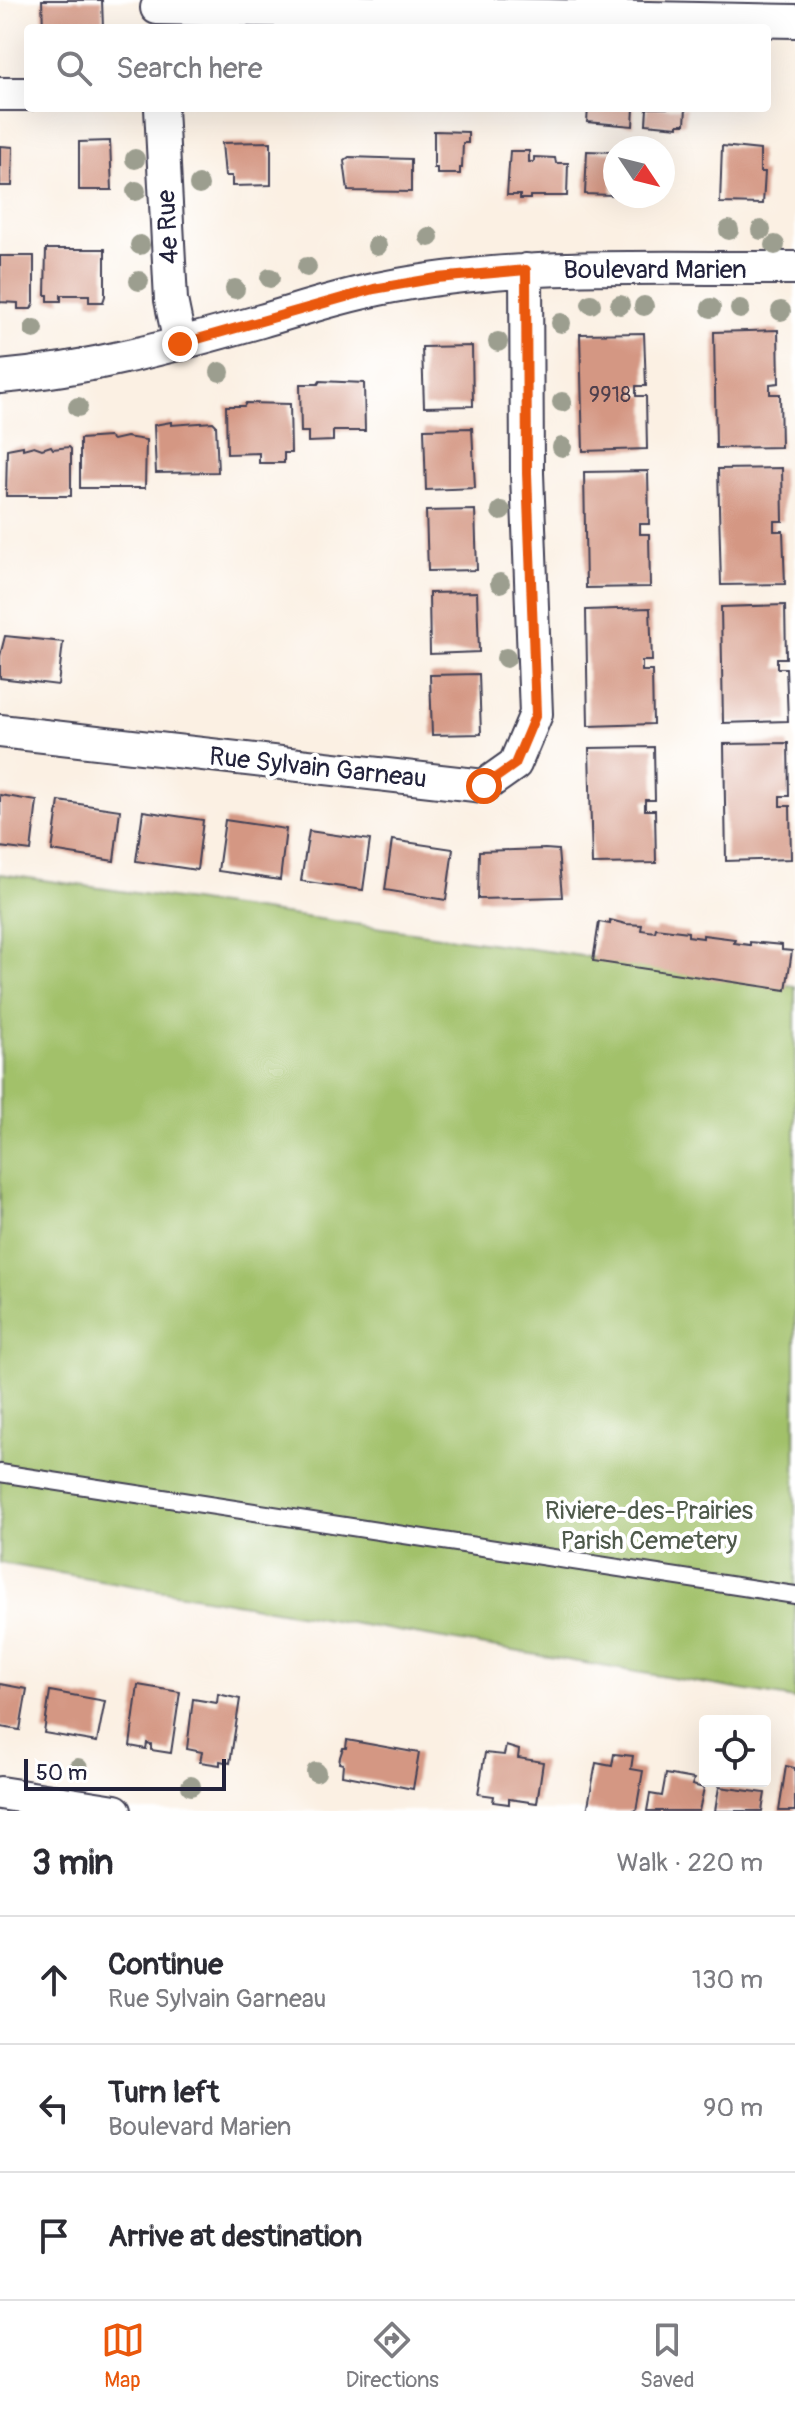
<!DOCTYPE html>
<html lang="en">
<head>
<meta charset="utf-8">
<style>
	:root { --surface:#fff; --page:#f2f2f3; --text:#2b2b33; --muted:#7c7c81; --line:#e1e1e2; --accent:#ea580c }
	body { margin:0; font-family:Pangolin,sans-serif; background:var(--page); color:var(--text) }
	.controls { position:absolute; right:24px; bottom:24px; display:grid; overflow:hidden; border-radius:8px; box-shadow:0 8px 32px #0002 }
	.controls button { width:72px; height:72px; display:grid; place-items:center; padding:0; border:0; border-bottom:2px solid var(--line); background:var(--surface); color:var(--text); font:40px sans-serif }
	.compass { position:absolute; left:603px; top:136px; width:72px; height:72px; border-radius:50%; background:var(--surface); box-shadow:0 8px 32px #0002; rotate:125deg }
	.scale { position:absolute; left:24px; bottom:20px; width:202px; box-sizing:border-box; padding-left:8px; border:4px solid #22223b; border-top:0; font-size:22px; line-height:28px; white-space:nowrap; color:#22223b; -webkit-text-stroke:6px #fff; paint-order:stroke }
	.stop { position:absolute; width:24px; height:24px; margin:-18px; border:6px solid #ea580c; border-radius:50%; background:#fff }
	.stop.end { background:#ea580c; border-color:#fff; box-shadow:0 2px 8px #0008 }
	.list { margin:0; padding:0; list-style:none }
	h2 { display:flex; justify-content:space-between; align-items:center; height:104px; margin:0; padding:0 32px; font-size:34px }
	h2 small { font-size:26px; font-weight:400; color:var(--muted) }
	.list li { display:grid; grid-template-columns:52px 1fr auto; gap:24px; align-items:center; box-sizing:border-box; height:128px; padding:0 32px; border-top:2px solid var(--line) }
	.list b { display:block; font-size:30px; white-space:nowrap }
	.list p { margin:0; font-size:26px; white-space:nowrap; color:var(--muted) }
	.list em { font-size:26px; font-style:normal; color:var(--muted) }
	.icon { flex:none; width:44px; height:44px; fill:none; stroke:currentColor; stroke-width:2; stroke-linecap:round; stroke-linejoin:round }
	.map { position:relative; flex:none; width:795px; height:1811px; overflow:hidden }
	.search { position:absolute; background:var(--surface); box-shadow:0 8px 32px #0002; left:24px; right:24px; top:24px; height:88px; display:flex; align-items:center; gap:20px; box-sizing:border-box; padding:0 28px; border-radius:8px; color:var(--muted); font-size:30px }
	.sheet { height:488px; background:var(--surface) }
	nav { display:flex; justify-content:space-around; align-items:center; box-sizing:border-box; height:112px; border-top:2px solid var(--line); background:var(--surface); font-size:22px; color:var(--muted) }
	nav a { display:grid; justify-items:center; gap:4px }
	nav .on { color:var(--accent) }
	.map>svg:first-child { display:block }
</style>
</head>
<body>
<div class="map">
<svg width="795" height="1811" viewBox="0 0 795 1811">
	<rect width="100%" height="100%" fill="#fff"/>
	<filter id="ink" filterUnits="userSpaceOnUse"><feTurbulence type="fractalNoise" baseFrequency=".0125" numOctaves="2"/><feDisplacementMap in="SourceGraphic" scale="16" xChannelSelector="R" yChannelSelector="G"/><feConvolveMatrix kernelMatrix="1 2 1 2 8 2 1 2 1" color-interpolation-filters="sRGB"/></filter>
	<filter id="wash" filterUnits="userSpaceOnUse"><feTurbulence type="fractalNoise" baseFrequency=".006" numOctaves="4" result="noise"/><feDisplacementMap in="SourceGraphic" scale="32" xChannelSelector="R" yChannelSelector="G"/><feGaussianBlur stdDeviation="1.8" result="paint"/><feColorMatrix in="noise" values="0 0 0 0 0 0 0 0 0 0 0 0 0 0 0 0 0 1.4 0 .05"/><feComposite in="paint" operator="in"/></filter>
	<g filter="url(#wash)">
		<rect width="100%" height="100%" fill="#fbf0e3"/>
		<path fill="#a2c16a" stroke="#627252" stroke-width="2" d="M0,874l795,112v713l-795,-136z"/>
		<g id="blocks">
			<path fill="#d49783" d="M42,0h60l1,28h-60z
				M588,108h46l-1,18 -46,-4z
				M647,108h39l-1,16h-7v3l-32,-3z
				M434,131l34,1v11h-5l-1,25h-2v6h-23v-6h-3z
				M110,141l2,49h-33v-48z
				M271,142v43l-39,1v-10h-7l-3,-33z
				M0,146l13,1 -1,39h-12z
				M722,146l38,4v22h5l-2,32 -43,-1z
				M510,151h19v11h5v-5l21,1 1,5h12l-1,33h-37v3h-10v-4h-13z
				M587,151l27,1 1,29h-3v14l-27,-1z
				M349,157l62,2v33l-63,-1 -4,-30z
				M46,249h59v47l-2,6h-14v-7h-28v6h-13v-6h-3z
				M0,256h34v47l-3,6h-13v-6l-18,-1z
				M778,330l1,53 -9,1v10h10l1,53 -65,1 -2,-116z
				M644,333l2,53h-10v10h10l1,53 -64,2 -3,-117z
				M472,346l1,60 -49,1 -2,-60z
				M320,381l44,2 1,48h-32v10l-25,1v-10h-7l-1,-48h18z
				M246,403l44,1 1,49h-7v10h-25v-10l-32,1 -1,-48h18z
				M171,422v3l42,-3 3,3 2,47 -62,1 -2,-48z
				M472,428l3,60 -49,2 -2,-61z
				M109,437l4,3 13,-3 20,3 -1,48h-65v-49z
				M23,446v3l11,-3 8,3 9,-3 2,3 16,-2 2,2v47h-65l1,-47z
				M782,468l1,53h-9v10h9l2,53 -64,1 -3,-116z
				M648,471l1,53h-9v10h9l1,53 -64,1 -2,-116z
				M475,510l2,60 -49,1 -2,-60z
				M477,592l2,60 -49,2 -1,-61z
				M785,605l1,53h-9v10h9l2,53 -65,2 -2,-116z
				M650,608l2,53h-10v10h10l1,53 -65,2 -2,-116z
				M5,636l58,6 -5,43 -58,-7v-22z
				M479,674l2,60 -49,1 -2,-60z
				M788,743l1,53h-9v10h10l1,53 -65,2 -2,-117z
				M654,747l1,53h-10v10h10l1,53 -64,1 -3,-116z
				M0,795l37,6 -6,50 -31,-4z
				M59,801l61,9 -6,51 -62,-10z
				M143,811l60,9 -6,50 -61,-9z
				M225,820l61,9 -6,51 -62,-9z
				M309,831l61,9 -7,50 -62,-9z
				M392,840l61,9 -7,51 -61,-10z
				M545,849l13,1 4,47 -84,2 1,-48z
				M610,920l16,4 16,1 -1,5 14,2 1,-4 32,4v4l15,2v-3l32,4 -1,4 16,2v-3l32,3v5l10,1 -6,39 -193,-29 6,-39 11,2z
				M0,1684l27,5 -7,41 -20,-3z
				M138,1685l42,7 -9,61 -20,-3v-6l-4,-1 -1,6 -16,-3z
				M50,1691l55,10 -8,41 -53,-9z
				M218,1694l22,5 -10,64 -10,-2v4l-20,-3 2,-10 -15,-3 6,-50 24,4z
				M347,1740l72,13 -6,36 -71,-14 1,-11 -4,-1 1,-6 3,-9h3z
				M506,1746l13,4 -1,8 25,4 -6,41 -28,-4v5l-16,-2 1,-6 -16,-2 7,-41 19,2z
				M614,1754l19,2 -2,13 12,2 -7,40h-49l9,-48 16,3z
				M786,1766l9,2v43h-16z
				M666,1774l28,5 -2,6 12,3 -5,23h-52l3,-17 12,2z
				M719,1787l46,6 -3,18h-47z"/>
		</g>
	</g>
	<g filter="url(#ink)">
		<use href="#blocks" fill-opacity="0" stroke="#434154" stroke-width="2"/>
		<g fill="none" stroke-linecap="round" stroke-linejoin="round">
			<g stroke="#434154" stroke-width="20">
				<path id="lane" d="M0,1473l795,122"/>
			</g>
			<g stroke="#434154" stroke-width="36">
				<path id="street" d="M157,8l638,13
					M0,94h28
					M161,108l10,192 9,44
					M0,377c90,-8 174,-31 261,-56 38,-11 77,-24 117,-32 136,-28 278,-20 417,-21
					M0,731l484,55 31,-22 21,-50 -9,-241 -1,-203
					M0,1793l115,18"/>
			</g>
			<use href="#lane" stroke="#fff" stroke-width="16"/>
			<use href="#street" stroke="#fff" stroke-width="32"/>
		</g>
		<g fill="#9c9e8f">
			<circle cx="135" cy="159" r="10"/>
			<circle cx="199" cy="185" r="10"/>
			<circle cx="136" cy="191" r="10"/>
			<circle cx="729" cy="230" r="10"/>
			<circle cx="761" cy="230" r="10"/>
			<circle cx="429" cy="237" r="10"/>
			<circle cx="140" cy="245" r="10"/>
			<circle cx="775" cy="245" r="10"/>
			<circle cx="377" cy="246" r="10"/>
			<circle cx="307" cy="267" r="10"/>
			<circle cx="270" cy="278" r="10"/>
			<circle cx="139" cy="281" r="10"/>
			<circle cx="235" cy="289" r="10"/>
			<circle cx="591" cy="304" r="10"/>
			<circle cx="620" cy="305" r="10"/>
			<circle cx="644" cy="306" r="10"/>
			<circle cx="711" cy="308" r="10"/>
			<circle cx="740" cy="309" r="10"/>
			<circle cx="781" cy="311" r="10"/>
			<circle cx="561" cy="323" r="10"/>
			<circle cx="34" cy="329" r="10"/>
			<circle cx="498" cy="342" r="10"/>
			<circle cx="220" cy="372" r="10"/>
			<circle cx="562" cy="402" r="10"/>
			<circle cx="78" cy="407" r="10"/>
			<circle cx="562" cy="447" r="10"/>
			<circle cx="501" cy="511" r="10"/>
			<circle cx="500" cy="583" r="10"/>
			<circle cx="506" cy="658" r="10"/>
			<circle cx="78" cy="1768" r="10"/>
			<circle cx="316" cy="1772" r="10"/>
			<circle cx="191" cy="1786" r="10"/>
		</g>
	</g>
	<g fill="none" stroke-linecap="round" stroke-linejoin="round" filter="url(#ink)">
		<path stroke="#ea580c" stroke-width="10" d="M180,344l194,-55 63,-11 89,-8 1,203 9,241 -21,50 -31,22"/>
	</g>
	<g text-anchor="middle" stroke-width="8" stroke-linejoin="round" paint-order="stroke">
		<g font-size="22" fill="#4e3f4d">
			<text x="610" y="402">9918</text>
		</g>
		<g font-size="26" fill="#22223b" stroke="#fff">
			<text transform="translate(167 227) rotate(-93)" y="9">4e Rue</text>
			<text x="655" y="278">Boulevard Marien</text>
			<text transform="translate(318 767) rotate(6)" y="9">Rue Sylvain Garneau</text>
		</g>
		<g font-size="26" fill="#4f5a4b" stroke="#fff">
			<text x="649" y="1519">Riviere-des-Prairies<tspan x="649" dy="30">Parish Cemetery</tspan></text>
		</g>
	</g>
</svg>
<div class="controls">
<button><svg class="icon" aria-label="locate" viewBox="0 0 24 24"><circle cx="12" cy="12" r="6"/><path d="M12 2v4M12 18v4M2 12h4M18 12h4"/></svg></button>
</div>
<svg class="compass" viewBox="-18 -18 36 36"><path d="M0-13l5 13h-10z" fill="#e53935"/><path d="M0 13l5-13h-10z" fill="#7c7c81"/></svg>
<div class="scale">50 m</div>
<div class="stop" style="left:484px;top:786px"></div>
<div class="stop end" style="left:180px;top:344px"></div>
<div class="search"><svg class="icon" aria-label="search" viewBox="0 0 24 24"><circle cx="10" cy="10" r="6"/><path d="M15 15l6 6"/></svg>Search here</div>
</div>
<section class="sheet">
<h2>3 min<small>Walk · 220 m</small></h2>
<ul class="list">
<li><svg class="icon" aria-label="ahead" viewBox="0 0 24 24"><path d="M12 20V5M6 11l6-6 6 6"/></svg><div><b>Continue</b><p>Rue Sylvain Garneau</p></div><em>130 m</em></li>
<li><svg class="icon" aria-label="left" viewBox="0 0 24 24"><path d="M17 20v-9H6M10 6l-5 5 5 5"/></svg><div><b>Turn left</b><p>Boulevard Marien</p></div><em>90 m</em></li>
<li><svg class="icon" aria-label="arrive" viewBox="0 0 24 24"><path d="M6 21V4h12l-3 4 3 4H6"/></svg><div><b>Arrive at destination</b></div></li>
</ul>
</section>
<nav>
<a class="on"><svg class="icon" aria-label="map" viewBox="0 0 24 24"><path d="M3 6l6-2 6 2 6-2v14l-6 2-6-2-6 2zM9 4v14M15 6v14"/></svg>Map</a>
<a><svg class="icon" aria-label="directions" viewBox="0 0 24 24"><path d="M12 3l9 9-9 9-9-9zM9 14v-3h6M13 9l2 2-2 2"/></svg>Directions</a>
<a><svg class="icon" aria-label="saved" viewBox="0 0 24 24"><path d="M7 4h10v16l-5-4-5 4z"/></svg>Saved</a>
</nav>
</body>
</html>
